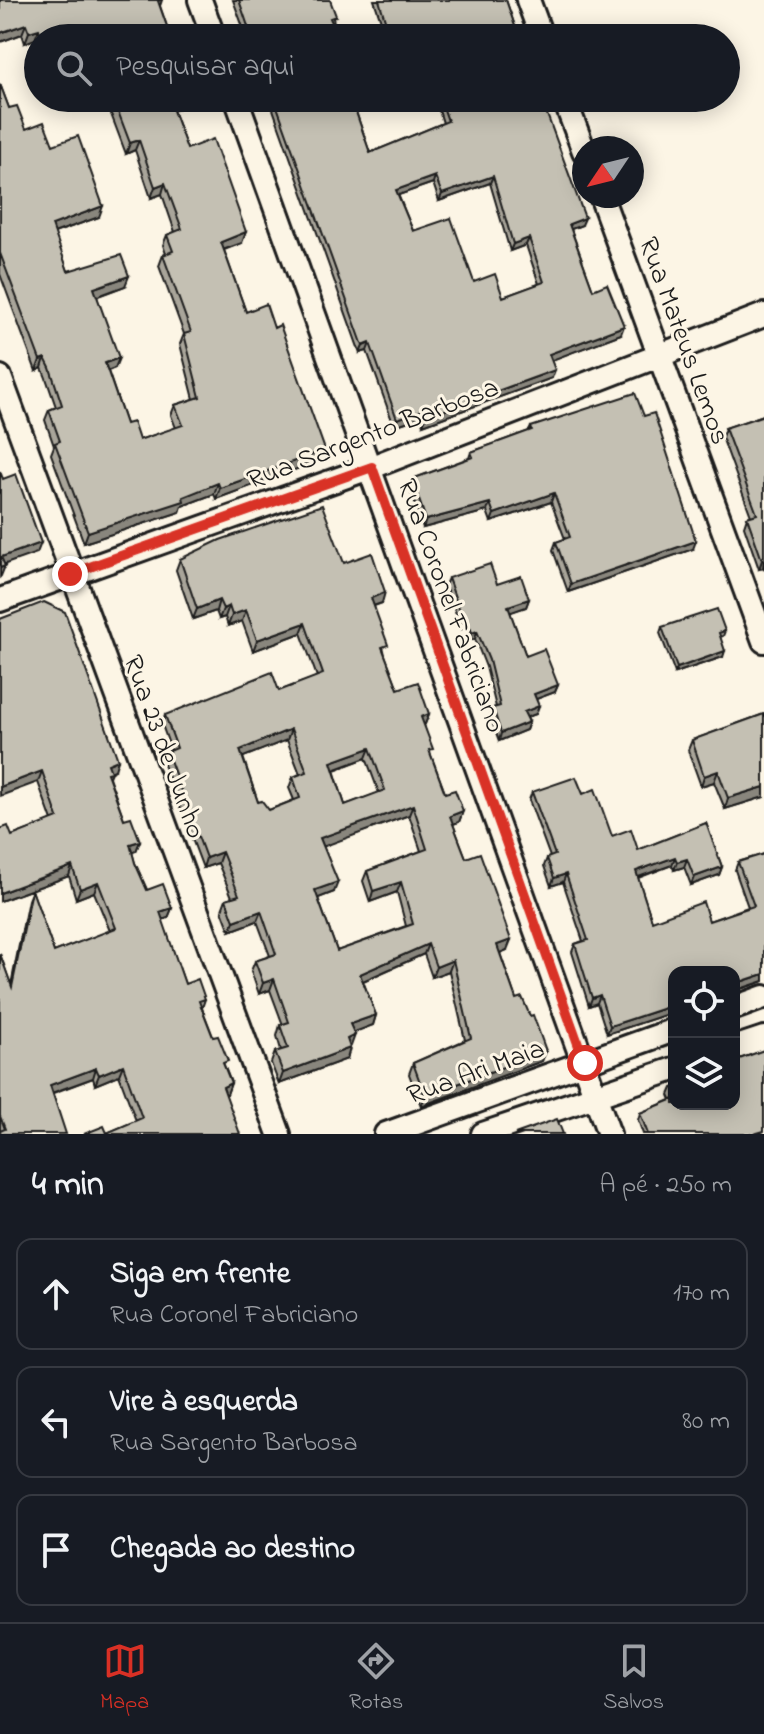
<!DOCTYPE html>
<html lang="pt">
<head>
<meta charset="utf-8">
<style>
	:root { --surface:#171b24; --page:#242831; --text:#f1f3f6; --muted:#9ea1a6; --line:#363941; --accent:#d93025 }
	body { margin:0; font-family:"Indie Flower",sans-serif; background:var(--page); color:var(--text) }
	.controls { position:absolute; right:24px; bottom:24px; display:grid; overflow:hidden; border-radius:16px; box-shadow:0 4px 20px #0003 }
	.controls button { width:72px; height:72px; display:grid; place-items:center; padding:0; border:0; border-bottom:2px solid var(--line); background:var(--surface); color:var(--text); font:40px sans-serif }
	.compass { position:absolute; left:572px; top:136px; width:72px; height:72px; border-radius:50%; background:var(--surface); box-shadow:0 4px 20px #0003; rotate:235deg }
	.stop { position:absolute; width:24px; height:24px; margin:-18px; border:6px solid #d93025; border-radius:50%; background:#fff }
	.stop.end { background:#d93025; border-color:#fff; box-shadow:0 2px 8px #0008 }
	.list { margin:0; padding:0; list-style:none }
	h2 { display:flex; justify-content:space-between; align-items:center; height:104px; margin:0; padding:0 32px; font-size:34px }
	h2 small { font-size:26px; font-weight:400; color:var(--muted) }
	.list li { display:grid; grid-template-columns:52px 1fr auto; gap:24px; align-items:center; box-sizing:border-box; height:112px; margin:0 16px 16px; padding:0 16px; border:2px solid var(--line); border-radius:16px }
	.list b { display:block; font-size:30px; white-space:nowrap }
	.list p { margin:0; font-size:26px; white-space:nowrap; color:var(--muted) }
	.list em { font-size:26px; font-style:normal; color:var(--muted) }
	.icon { flex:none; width:44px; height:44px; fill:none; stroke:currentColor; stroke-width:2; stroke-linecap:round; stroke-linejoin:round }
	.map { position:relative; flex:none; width:764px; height:1134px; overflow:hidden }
	.search { position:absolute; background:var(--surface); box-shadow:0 4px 20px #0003; left:24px; right:24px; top:24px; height:88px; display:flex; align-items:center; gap:20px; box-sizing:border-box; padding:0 28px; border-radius:44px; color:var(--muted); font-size:30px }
	.sheet { height:488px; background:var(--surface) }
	nav { display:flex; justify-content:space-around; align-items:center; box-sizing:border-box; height:112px; border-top:2px solid var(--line); background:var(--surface); font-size:22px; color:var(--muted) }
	nav a { display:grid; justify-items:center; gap:4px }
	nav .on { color:var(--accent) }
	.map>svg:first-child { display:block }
</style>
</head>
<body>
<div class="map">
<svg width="764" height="1134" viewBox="0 0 764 1134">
	<rect width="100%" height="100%" fill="#fcf5e5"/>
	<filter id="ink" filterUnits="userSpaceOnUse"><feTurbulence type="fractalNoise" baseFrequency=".0125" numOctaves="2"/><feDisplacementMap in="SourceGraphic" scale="16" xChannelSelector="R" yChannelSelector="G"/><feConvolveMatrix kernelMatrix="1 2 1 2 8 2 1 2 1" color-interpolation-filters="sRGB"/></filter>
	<g filter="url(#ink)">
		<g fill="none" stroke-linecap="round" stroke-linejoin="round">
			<g stroke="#1c1c1c" stroke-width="28">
				<path id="street" d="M200,0l14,38
					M528,0l14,38
					M236,98l373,1036
					M564,98l20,53
					M601,196l163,445
					M0,377l279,757
					M0,600l372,-133 392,-152
					M734,1008l30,-11
					M734,1048l30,-10
					M386,1134l288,-104
					M483,1134l191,-65"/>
			</g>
			<use href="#street" stroke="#fcf5e5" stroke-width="22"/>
		</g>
		<path fill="#a9a59a" stroke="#1c1c1c" stroke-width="2" fill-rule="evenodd" d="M0,0h162l-2,6 11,32h-133v9l-3,-8 -10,4 -3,-9 -22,8z
			M233,0h97l4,23 -1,1 6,14h-92z
			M374,0h132l13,38h-139l-2,-6 4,-8z
			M0,84l9,24 17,21 27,16 46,72 -45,16 14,38 57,15 -28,10 18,72 -7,3 18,53 13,16 37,-12 -5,-13 4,-10 19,-6 -14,-55 4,-10 -25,-68 4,-11 3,-1 -3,-9 4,-10 8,-3 -13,-38 -11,4 -16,-48 -9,4 -21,-56h89l-2,5 -19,7 14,39 55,94 -18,7 22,62 75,148 -105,39 -2,-5 -32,12 -2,6 -96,31 -33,-89 3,-8 -9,-26 4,-10 7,-3 -10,-29 -4,-10 -6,3 -36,-97z
			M269,98h125l-38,14 14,41 73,-30 -8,-25h106l41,127 -11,4 22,61 28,44 -70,26 1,18 -129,47 -2,-8 -27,9 -27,-75 -7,2zM433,183l6,18 51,-18 20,68 16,-6 13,39 -36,13 -29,-15 -61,-51 -15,-36z
			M764,415v155l-1,-2 -4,1 -15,-43 3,-9 4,-1 -29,-79 3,-9z
			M531,427l162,122 -125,43 -15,-42 3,-8 9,-3 -14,-37 -60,20 -4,-11 -64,17 -14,-41 3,-8 57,-21 2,-6 58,-21z
			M180,559l164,4 38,40 -8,3 11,49 13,34 31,25 -4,10h-1l7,31 14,38 18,18 -4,11 -6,2 13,34 41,92 -7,3 16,46 30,52 -4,10 -121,45 -12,-32 4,-11 52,-23 -16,-69 -17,6 -8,-23 -61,27 13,34 -3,10 -20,7 -6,27 -68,25 -8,-21 4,-11 6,-2 -4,-14 3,-11h3l-13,-35 -11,4 -8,-23 4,-10 15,-5 -13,-35 -27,10 -8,-21 4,-11 6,-2 -14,-34 -15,5 -40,-106 4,-10 4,-2 -9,-25 3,-10 114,-24 38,-14 -16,-44 -48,18 -11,-30 -14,5 -3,-9 -6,2 -3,-8 -23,8 -17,-49zM287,740l13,34 -7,3 -4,11 5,12 -25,10 -11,-8 -15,-45zM366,758l13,35 -34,12 -11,-35zM409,815l12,36 -54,20 -4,10 7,21 27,-10 9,34 -69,25 -19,-53 16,-6 -11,-46z
			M448,578l49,6 32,15 -3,8 -16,5 16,44 32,29 -3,7 -19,7v15l-9,3 2,5 -3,8 -27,11 -9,-25 3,-8 3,-1 -10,-40 -11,-28 -5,1 -5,-12 -3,1 -17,-44z
			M0,619l115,151 -4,2 -2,5 15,42 16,22 -4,10 -4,1 3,11 12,27 25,18 -4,10 -6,2 23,64 20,15 -3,9 29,75 -4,11 -120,39 29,-12 -17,-46 -24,10 -2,-7 -40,15 -53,41v-180l11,31 17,-85 4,-10 22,62 56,-21 -16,-39 -18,7 -7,-23 -69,25v-72l12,7 40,-15 -14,-39z
			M662,627l63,4 -2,5 -3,1 3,20 -48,16 -15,-40z
			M764,714v83l-39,12 -11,-27 -13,4 -13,-36 4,-10z
			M532,792l51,2 29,42 26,14 68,-27 16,44 -3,8 -28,10 -7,-18 -10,3 -2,-5 -34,13 14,43h57l39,-14 -13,-37 3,-8 26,-8v127l-30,10v-19h-60v40l-67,22 -10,-31 -8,3 -17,-54 3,-8 8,-3 -20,-59 -12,4 -7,-20 3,-8 3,-1 -21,-57z
			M674,1087v17l90,30h-121l-5,-14 2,-7 31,-13 -2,-5 3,-7z"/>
		<path fill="#89867d" stroke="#1c1c1c" stroke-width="2" d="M26,24l-4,10 -22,8v-9z
			M39,29l-4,10 -10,4 4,-11z
			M182,98h12l-2,5 -25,10 3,-11z
			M377,98h17l-43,15 3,-7z
			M139,140l-4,10 -9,4 4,-11z
			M435,176l-2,7 -40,14 3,-7z
			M493,176l-3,7 -51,18 3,-7z
			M165,183l-3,11 -11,4 4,-11z
			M103,206l-4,11 -51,18 4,-10z
			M585,218l-3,7 -16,6 3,-7z
			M246,232l-4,11 -25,9 4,-10z
			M529,238l-3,7 -16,6 3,-7z
			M129,276l-4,10 -35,13 4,-11z
			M624,326l-3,8 -74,28 2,-8z
			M370,343l-3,8 -7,2 3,-7z
			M45,358l-3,10 -6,3 4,-11z
			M119,358l-4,10 -14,5 4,-10z
			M555,370l-3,8 -129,47 3,-8z
			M423,410l-2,7 -27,9 3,-7z
			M325,450l-4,10 -105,39 4,-11z
			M218,483l-4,11 -32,12 -2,6 -96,31 4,-11z
			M554,493l-3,9 -60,20 3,-8z
			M490,503l-3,8 -64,17 3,-8z
			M696,541l-3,8 -125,43 3,-8z
			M41,543l-4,10 -37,13 1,-9z
			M764,559l-1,9 -4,1 3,-9z
			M5,566l-4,10 -1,1v-9z
			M385,592l-3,11 -15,5 4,-10z
			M529,599l-3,8 -20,7 2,-8z
			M219,600l-3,11 -23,8 4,-10z
			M229,606l-4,11 -6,2 4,-10z
			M246,610l-4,11 -14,5 4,-11z
			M468,620l-3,8 -3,1 2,-7z
			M305,623l-4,10 -48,18 4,-11z
			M477,631l-2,8 -5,1 2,-7z
			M725,651l-2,6 -48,16 2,-5z
			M558,685l-3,7 -24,9 3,-7z
			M539,706l-3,8 -14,5 2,-7z
			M429,714l-4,10 -8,3 4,-10z
			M529,722l-3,8 -27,11 2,-8z
			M291,729l-4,11 -51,20 4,-10z
			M370,748l-4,10 -38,14 3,-10z
			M118,760l-3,10 -11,4 4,-10z
			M42,771l-4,11 -38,14v-9z
			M718,771l-4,11 -13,4 3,-10z
			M764,787v10l-39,12 3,-11z
			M413,805l-4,10 -92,34 3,-11z
			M463,811l-4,11 -12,4 3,-10z
			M140,841l-4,10 -10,3 4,-10z
			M222,852l-4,11 -15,5 3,-10z
			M675,857l-3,8 -39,14 3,-8z
			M687,859l-3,8 -10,3 3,-8z
			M72,866l-3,10 -69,25v-8z
			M722,867l-3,8 -28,10 3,-8z
			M566,874l-3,8 -12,4 3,-8z
			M98,882l-4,10 -18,7 4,-10z
			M338,882l-4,10 -23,9 4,-11z
			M401,882l-4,10 -27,10 3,-11z
			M172,908l-4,10 -12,4 4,-10z
			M261,911l-4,10 -27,10 4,-10z
			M511,940l-4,10 -14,6 4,-11z
			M428,944l-4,10 -68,30 4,-10z
			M453,960l-4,11 -17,6 4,-10z
			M764,974v7l-30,10v-7z
			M274,979l-4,11 -11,4 4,-11z
			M600,995l-3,8 -8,3 3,-8z
			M674,1005v7l-67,22 3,-8z
			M376,1015l-3,10 -26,10 3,-11z
			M355,1035l-4,11 -8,3 4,-10z
			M350,1048l-3,11 -68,25 4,-11z
			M546,1051l-4,10 -121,45 4,-10z
			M123,1065l-4,10 -24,10 4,-10z
			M96,1068l-3,10 -47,17 4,-10z
			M231,1083l-4,11 -8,3 4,-10z"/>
		<path fill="#c4c0b3" stroke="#1c1c1c" stroke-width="2" fill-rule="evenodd" d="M0,0h162l-4,1 13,37h-129l-3,-9 -10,3 -3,-8 -26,9z
			M239,0h91l6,16 -6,2 9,20h-87z
			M379,0h127l13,38h-133l-5,-13 5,-2z
			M0,84l9,24 8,-2 9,23 18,-7 9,23 25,-9 25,70 -51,19 16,46 53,-16 8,21 -35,12 25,70 -14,5 21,61 7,-2 6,18 44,-15 -8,-20 25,-8 -16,-63 7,-2 -28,-77 10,-4 -6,-16 15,-6 -17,-46 -10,4 -16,-47 -9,3 -17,-45h69l-12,4 17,47 26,-10 33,93 -25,10 25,70 20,-8 8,24 6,-3 45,125 -105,38 -2,-5 -35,14 1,4 -96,31 -33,-89 5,-2 -11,-31 13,-5 -12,-37 -5,-10 -5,2 -40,-107z
			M274,98h103l-23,8 16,47 78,-32 -8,-23h101l44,120 -16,6 24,66 14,-6 17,42 -75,28 6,16 -129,47 -3,-7 -26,9 -27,-76 -7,3zM435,176l7,18 51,-18 20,68 16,-6 15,44 -41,15 -8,-23 -21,8 -23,-64 -38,13 -17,-41z
			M635,393l9,23 10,-3 42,128 -125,43 -15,-42 14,-5 -16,-44 -60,21 -4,-11 -64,17 -14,-41 61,-22 -2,-5 61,-22 -1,-3z
			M764,415v144l-2,1 -15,-43 10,-3 -32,-86z
			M0,471l3,8 13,-5 25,69 -40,14 4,9 -5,2z
			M322,505l22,58 28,-10 13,39 -14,6 17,47 -6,2 16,42 20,-7 11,32 -8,3 12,32 -4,1 16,43 10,-3 8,21 -13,5 16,42 14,-5 31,87 -14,5 19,54 6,-2 8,19 3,-1 13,36 -121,45 -12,-33 58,-25 -18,-78 -17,7 -8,-23 -68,30 16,41 -26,9 5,11 -8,4 3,9 -67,25 -8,-21 13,-4 -8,-23 9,-3 -15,-43 -11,4 -8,-22 21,-7 -15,-43 -27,10 -8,-22 13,-4 -17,-43 -16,6 -39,-106 10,-4 -12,-33 107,-43 7,19 44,-17 -18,-51 -48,17 -11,-30 -14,5 -3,-9 -6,3 -4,-9 -22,9 -17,-50 40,-19zM291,729l16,43 -14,5 7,21 -31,12 -7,-9 -4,1 -18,-52zM370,748l15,42 -40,15 -14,-43zM413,805l14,44 -60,22 6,20 28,-9 12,42 -76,27 -22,-61 23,-8 -18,-44z
			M490,564l7,20 24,-8 8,23 -21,7 18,50 18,-7 14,36 -24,9 5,12 -15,6 5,10 -28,11 -8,-25 7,-2 -11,-46 -12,-29 -5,2 -4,-13 -4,2 -16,-44z
			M44,602l21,10 53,148 -10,4 3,8 -4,1 17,46 7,-2 9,24 -10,3 5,19 12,27 16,-6 9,24 -12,4 25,72 13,-5 7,20 -6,2 14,36 5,-1 10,25 -5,2 8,20 -8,4 17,47h-156l20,-8 3,7 35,-15 -19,-53 -24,10 -3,-7 -46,17 16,49h-66v-3l5,-2 -5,-13v-162l12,33 20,-97 22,62 62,-24 -18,-46 -18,7 -8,-23 -72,27v-64l8,-3 4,10 46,-18 -16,-47 -42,16v-168z
			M717,609l8,22 -6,2 6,18 -48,17 -15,-41z
			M764,714v73l-36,11 -10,-27 -14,5 -12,-36z
			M576,777l7,17 12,-5 17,47 19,-7 7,21 68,-27 16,44 -28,10 -7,-18 -10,3 -2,-5 -39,14 16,50 51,-19 6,19 45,-15 -16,-44 26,-8v120l-30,10v-12h-60v33l-64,21 -10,-31 -8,3 -17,-54 13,-4 -22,-66 -12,4 -7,-20 8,-3 -23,-63z
			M764,1050v81l-7,2 1,1h-110l-8,-21 34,-14v5h60v-43z
			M557,1119l6,15h-48z"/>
	</g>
	<g fill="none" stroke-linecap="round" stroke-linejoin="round" filter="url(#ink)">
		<path stroke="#d93025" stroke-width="10" d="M70,574l302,-107 213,596"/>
	</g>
	<g text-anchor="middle" stroke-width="6" stroke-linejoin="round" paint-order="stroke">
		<g font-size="28" fill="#1c1c1c" stroke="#fcf5e5">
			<text transform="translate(686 340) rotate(70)" y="10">Rua Mateus Lemos</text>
			<text transform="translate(372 432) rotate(-21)" y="10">Rua Sargento Barbosa</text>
			<text transform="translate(453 605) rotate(70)" y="10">Rua Coronel Fabriciano</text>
			<text transform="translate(166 746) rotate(70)" y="10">Rua 23 de Junho</text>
			<text transform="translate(475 1070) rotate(-20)" y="10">Rua Ari Maia</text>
		</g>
	</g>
</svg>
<div class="controls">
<button><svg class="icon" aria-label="locate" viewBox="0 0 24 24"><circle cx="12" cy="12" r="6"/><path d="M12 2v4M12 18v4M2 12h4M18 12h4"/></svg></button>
<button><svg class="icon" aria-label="layers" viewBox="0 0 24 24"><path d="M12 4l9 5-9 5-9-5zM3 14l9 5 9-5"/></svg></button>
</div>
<svg class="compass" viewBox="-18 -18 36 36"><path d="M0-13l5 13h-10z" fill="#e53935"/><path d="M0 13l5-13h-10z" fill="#9ea1a6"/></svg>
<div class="stop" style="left:585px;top:1063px"></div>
<div class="stop end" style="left:70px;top:574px"></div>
<div class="search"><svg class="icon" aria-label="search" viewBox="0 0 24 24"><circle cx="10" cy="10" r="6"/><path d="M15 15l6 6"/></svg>Pesquisar aqui</div>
</div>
<section class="sheet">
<h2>4 min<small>A pé · 250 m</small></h2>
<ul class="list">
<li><svg class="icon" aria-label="ahead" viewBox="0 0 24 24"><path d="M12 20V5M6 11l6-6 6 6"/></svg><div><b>Siga em frente</b><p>Rua Coronel Fabriciano</p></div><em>170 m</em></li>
<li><svg class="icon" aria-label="left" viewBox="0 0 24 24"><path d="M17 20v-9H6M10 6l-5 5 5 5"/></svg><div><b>Vire à esquerda</b><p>Rua Sargento Barbosa</p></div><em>80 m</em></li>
<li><svg class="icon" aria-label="arrive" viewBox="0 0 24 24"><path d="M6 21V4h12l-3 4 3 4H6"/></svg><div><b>Chegada ao destino</b></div></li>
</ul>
</section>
<nav>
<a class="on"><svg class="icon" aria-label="map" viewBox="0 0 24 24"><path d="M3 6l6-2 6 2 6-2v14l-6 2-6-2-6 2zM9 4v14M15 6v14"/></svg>Mapa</a>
<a><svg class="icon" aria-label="directions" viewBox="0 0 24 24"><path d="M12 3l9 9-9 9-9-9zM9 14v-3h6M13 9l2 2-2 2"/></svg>Rotas</a>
<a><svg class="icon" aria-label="saved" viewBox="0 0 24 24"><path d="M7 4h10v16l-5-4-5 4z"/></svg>Salvos</a>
</nav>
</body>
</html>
